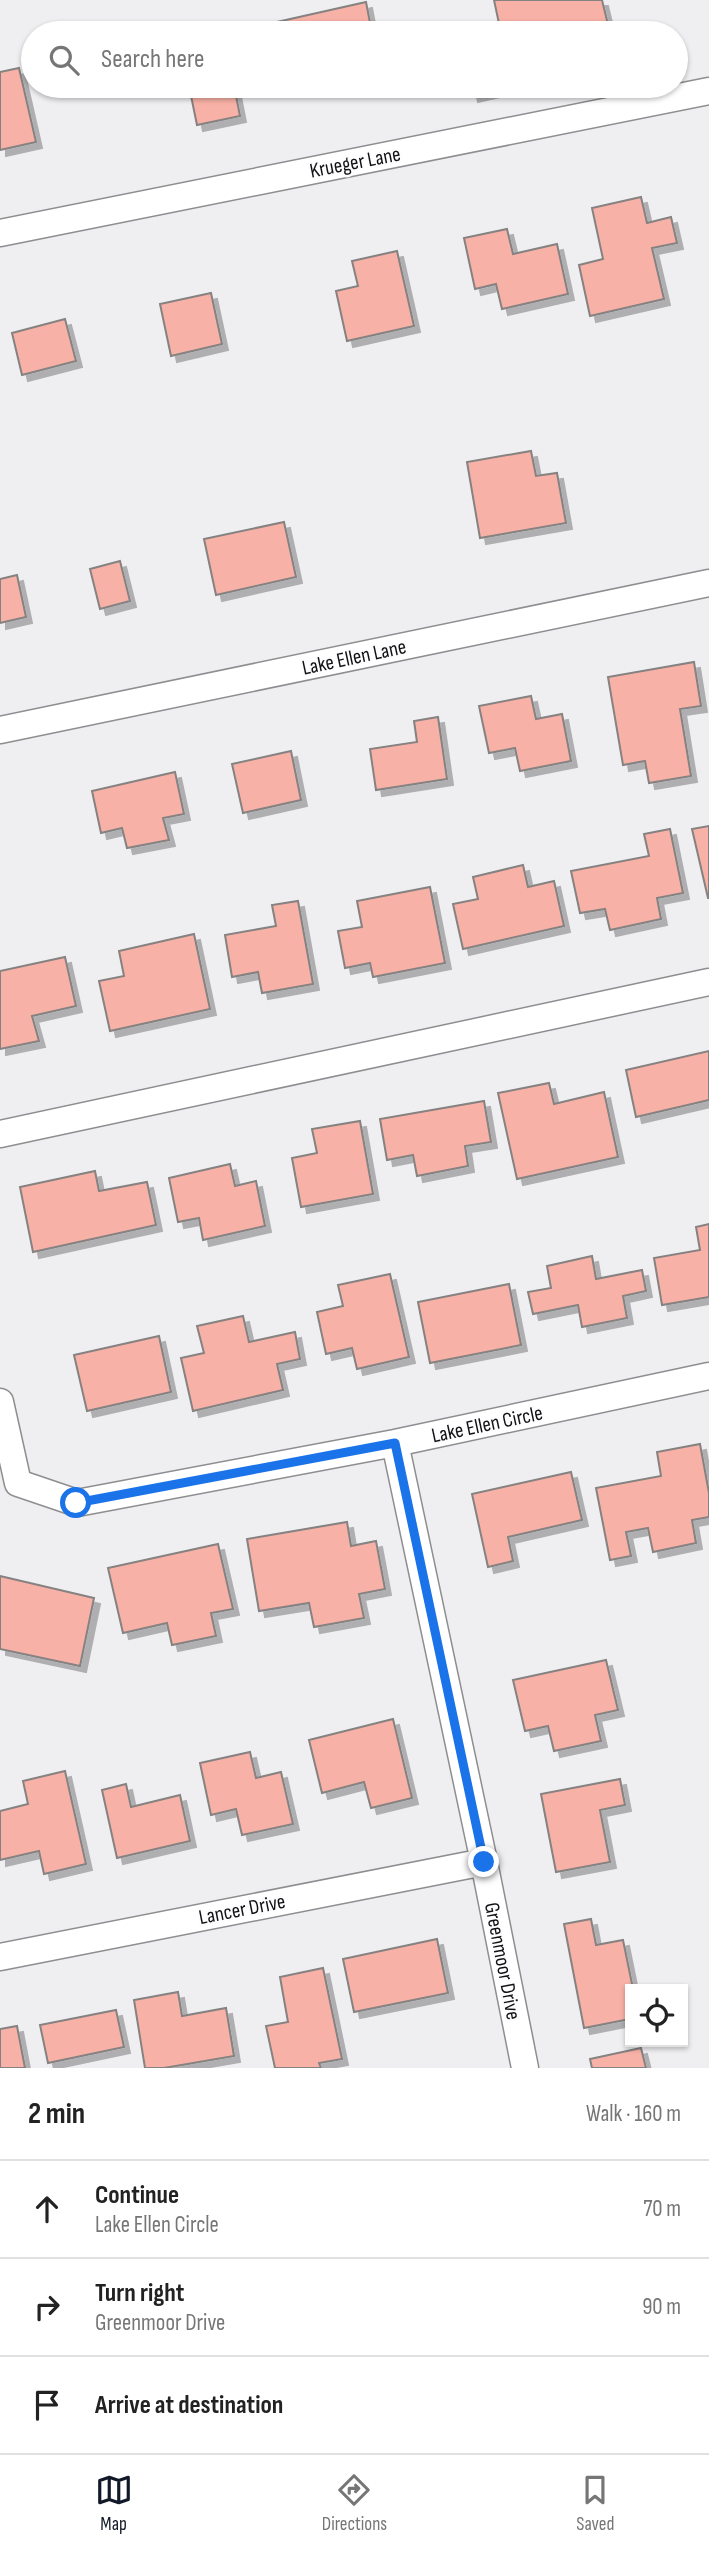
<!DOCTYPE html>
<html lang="en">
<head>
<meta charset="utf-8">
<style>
	:root { --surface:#fff; --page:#f6f6f6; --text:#222; --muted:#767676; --line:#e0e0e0; --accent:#111827 }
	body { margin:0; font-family:"Sofia Sans Condensed",sans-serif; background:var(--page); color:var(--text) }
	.controls { position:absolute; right:21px; bottom:21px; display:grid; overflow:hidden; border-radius:0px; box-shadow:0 2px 5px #0004 }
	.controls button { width:63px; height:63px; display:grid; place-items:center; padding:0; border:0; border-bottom:2px solid var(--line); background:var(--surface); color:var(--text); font:35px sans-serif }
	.stop { position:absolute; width:21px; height:21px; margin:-16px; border:5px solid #1a73e8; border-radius:50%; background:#fff }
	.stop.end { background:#1a73e8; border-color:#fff; box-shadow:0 2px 7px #0008 }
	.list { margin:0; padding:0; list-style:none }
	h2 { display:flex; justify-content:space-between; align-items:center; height:91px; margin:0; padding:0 28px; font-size:30px }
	h2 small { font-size:23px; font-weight:400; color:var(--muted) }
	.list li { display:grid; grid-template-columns:46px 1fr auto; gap:21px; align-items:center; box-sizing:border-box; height:98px; padding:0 28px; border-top:2px solid var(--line) }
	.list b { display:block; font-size:26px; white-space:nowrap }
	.list p { margin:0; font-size:23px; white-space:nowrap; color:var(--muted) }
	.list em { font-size:23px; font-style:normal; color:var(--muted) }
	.icon { flex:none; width:38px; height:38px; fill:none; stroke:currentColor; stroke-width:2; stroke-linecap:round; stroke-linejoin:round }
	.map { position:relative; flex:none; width:709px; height:2068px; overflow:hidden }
	.search { position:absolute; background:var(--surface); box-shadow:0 2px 5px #0004; left:21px; right:21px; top:21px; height:77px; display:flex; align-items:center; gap:18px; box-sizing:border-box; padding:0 24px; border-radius:38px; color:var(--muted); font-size:26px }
	.sheet { height:385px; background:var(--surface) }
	nav { display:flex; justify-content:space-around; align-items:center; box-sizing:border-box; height:98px; border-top:2px solid var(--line); background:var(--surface); font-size:19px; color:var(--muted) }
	nav a { display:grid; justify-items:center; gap:4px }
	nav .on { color:var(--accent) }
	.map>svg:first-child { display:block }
</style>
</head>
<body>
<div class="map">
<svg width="709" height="2068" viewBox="0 0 709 2068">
	<defs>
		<filter id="shadow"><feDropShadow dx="6" dy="6" stdDeviation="0" flood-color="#0004"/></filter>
	</defs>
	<rect width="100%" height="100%" fill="#efeff2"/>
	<path fill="#f8b1a6" stroke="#858281" stroke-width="2" filter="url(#shadow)" d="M494,0h108l8,33h-55l-1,-6 -29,6h-24z
		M366,2l6,31h-121l-1,-5z
		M19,68l17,74 -36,8v-78z
		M189,86h45l6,30 -43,9z
		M470,86h23l1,5 -22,5z
		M641,197l6,26 24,-6 6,26 -25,5 12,51 -74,17 -11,-51 24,-6 -11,-51z
		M507,229l6,25 44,-10 11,50 -66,15 -6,-25 -21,5 -11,-51z
		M397,251l17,75 -67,15 -11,-50 22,-5 -6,-25z
		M211,293l11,51 -51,12 -11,-52z
		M65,319l11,42 -54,14 -10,-42z
		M531,451l5,25 21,-3 9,50 -86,15 -13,-76z
		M284,522l12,55 -80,18 -12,-56z
		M120,561l10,40 -30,8 -10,-40z
		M17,575l9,42 -26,6v-44z
		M694,662l7,44 -21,3 11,67 -42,7 -4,-22 -22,4 -15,-88z
		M531,696l5,23 26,-5 9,47 -51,10 -5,-23 -26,5 -10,-47z
		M438,717l9,62 -71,11 -6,-41 47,-7 -3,-21z
		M291,751l10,49 -58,13 -11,-49z
		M175,772l9,42 -21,4 6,22 -42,8 -5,-20 -21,5 -9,-42z
		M709,826v72h-1l-16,-69z
		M670,829l13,64 -26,5 4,21 -51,11 -5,-21 -25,4 -9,-42 78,-15 -5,-22z
		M523,865l5,22 26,-6 10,45 -101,23 -10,-45 25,-5 -5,-22z
		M430,887l15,76 -72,14 -3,-14 -25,5 -7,-37 24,-4 -5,-26z
		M298,901l15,83 -51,9 -4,-21 -26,5 -7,-42 51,-9 -4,-21z
		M194,934l16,75 -100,22 -11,-50 25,-5 -5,-25z
		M65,957l11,49 -44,10 7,25 -39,8v-78z
		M709,1051v49l-73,17 -10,-47z
		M549,1083l5,21 50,-12 14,65 -101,22 -19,-86z
		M484,1101l7,41 -26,4 3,20 -51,10 -4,-21 -26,5 -7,-41z
		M360,1121l13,73 -72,13 -9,-49 25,-5 -5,-24z
		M230,1164l5,22 21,-5 9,45 -62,14 -4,-22 -21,4 -9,-44z
		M95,1171l4,20 48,-9 9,43 -123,27 -13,-65z
		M709,1224v73l-47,8 -8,-47 46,-8 -4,-23z
		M592,1256l4,23 46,-9 4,21 -23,5 4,22 -45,9 -4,-22 -45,9 -5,-22 23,-4 -4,-22z
		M390,1274l19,83 -52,12 -5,-21 -26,6 -9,-42 26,-6 -5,-21z
		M509,1284l12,61 -91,18 -12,-61z
		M243,1316l6,26 46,-10 5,27 -23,5 6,26 -90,21 -12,-53 23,-5 -7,-27z
		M159,1336l12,56 -84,19 -13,-56z
		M700,1444l9,49v24l-17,3 4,23 -43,9 -5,-24 -22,4 5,24 -21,4 -14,-72 65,-12 -4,-24z
		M571,1472l11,48 -74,17 5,24 -25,6 -16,-73z
		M347,1522l4,24 25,-5 9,48 -26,5 5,24 -50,9 -5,-24 -50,8 -12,-72z
		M218,1544l15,65 -22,4 5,23 -44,9 -5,-22 -44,10 -15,-65z
		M0,1576l94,22 -14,68 -80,-17z
		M606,1660l12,50 -23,5 6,26 -47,10 -6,-25 -23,5 -12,-51z
		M393,1719l19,79 -41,10 -7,-26 -42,11 -13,-53z
		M250,1752l6,26 25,-6 12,52 -51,11 -6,-26 -25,6 -11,-52z
		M65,1771l21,93 -42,10 -5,-23 -39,9v-49l28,-7 -5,-23z
		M620,1779l5,26 -25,5 10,52 -54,10 -15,-78z
		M126,1784l5,23 49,-12 10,46 -73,17 -15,-68z
		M591,1919l5,26 27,-5 10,49h-3v30l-46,9 -20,-104z
		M437,1939l11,54 -94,19 -11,-53z
		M323,1968l19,91 -23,4 2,5h-46l-9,-42 22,-4 -8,-45z
		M178,1992l4,24 44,-8 8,48 -70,12h-19l-11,-68z
		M116,2010l8,37 -76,16 -8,-38z
		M17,2026l8,42h-25v-39z
		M641,2048l5,20h-54l-2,-9z"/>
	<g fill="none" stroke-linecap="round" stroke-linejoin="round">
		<g stroke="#8e8e91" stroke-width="29">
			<path id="street" d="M0,233l709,-142
				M0,730l709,-147
				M0,1134l709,-152
				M0,1402l18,81 59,20 318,-60 314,-67
				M395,1443l89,419 41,206
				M0,1957l484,-95"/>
		</g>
		<use href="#street" stroke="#fff" stroke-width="26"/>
	</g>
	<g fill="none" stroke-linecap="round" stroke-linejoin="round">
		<path stroke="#1a73e8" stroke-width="9" d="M76,1503l319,-60 89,419"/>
	</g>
	<g text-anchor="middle" stroke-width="5" stroke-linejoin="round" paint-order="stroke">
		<g font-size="21" fill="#111112" stroke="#fdfdff">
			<text transform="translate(355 162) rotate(-11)" y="7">Krueger Lane</text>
			<text transform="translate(354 657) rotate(-12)" y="7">Lake Ellen Lane</text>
			<text transform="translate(487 1424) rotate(-12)" y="7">Lake Ellen Circle</text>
			<text transform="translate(242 1909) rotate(-11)" y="7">Lancer Drive</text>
			<text transform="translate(503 1961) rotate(79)" y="7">Greenmoor Drive</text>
		</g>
	</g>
</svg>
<div class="controls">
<button><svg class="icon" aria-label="locate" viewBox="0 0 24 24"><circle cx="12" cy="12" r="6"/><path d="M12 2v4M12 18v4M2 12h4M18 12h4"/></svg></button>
</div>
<div class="stop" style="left:76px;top:1503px"></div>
<div class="stop end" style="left:484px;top:1862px"></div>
<div class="search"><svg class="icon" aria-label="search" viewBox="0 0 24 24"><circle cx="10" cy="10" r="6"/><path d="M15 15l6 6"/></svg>Search here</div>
</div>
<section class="sheet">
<h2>2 min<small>Walk · 160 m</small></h2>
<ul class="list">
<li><svg class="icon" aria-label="ahead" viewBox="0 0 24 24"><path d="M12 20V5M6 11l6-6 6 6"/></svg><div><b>Continue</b><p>Lake Ellen Circle</p></div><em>70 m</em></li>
<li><svg class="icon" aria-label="right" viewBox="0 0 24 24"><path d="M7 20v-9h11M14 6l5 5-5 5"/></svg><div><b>Turn right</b><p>Greenmoor Drive</p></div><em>90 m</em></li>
<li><svg class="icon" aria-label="arrive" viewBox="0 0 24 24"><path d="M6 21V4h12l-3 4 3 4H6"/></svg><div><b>Arrive at destination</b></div></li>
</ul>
</section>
<nav>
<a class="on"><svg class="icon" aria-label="map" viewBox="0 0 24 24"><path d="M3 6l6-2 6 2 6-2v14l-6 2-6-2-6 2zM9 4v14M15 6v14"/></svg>Map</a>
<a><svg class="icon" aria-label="directions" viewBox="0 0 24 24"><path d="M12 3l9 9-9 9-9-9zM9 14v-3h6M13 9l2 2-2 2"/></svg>Directions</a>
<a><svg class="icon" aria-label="saved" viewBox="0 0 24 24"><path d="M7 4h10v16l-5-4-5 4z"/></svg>Saved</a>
</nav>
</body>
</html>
